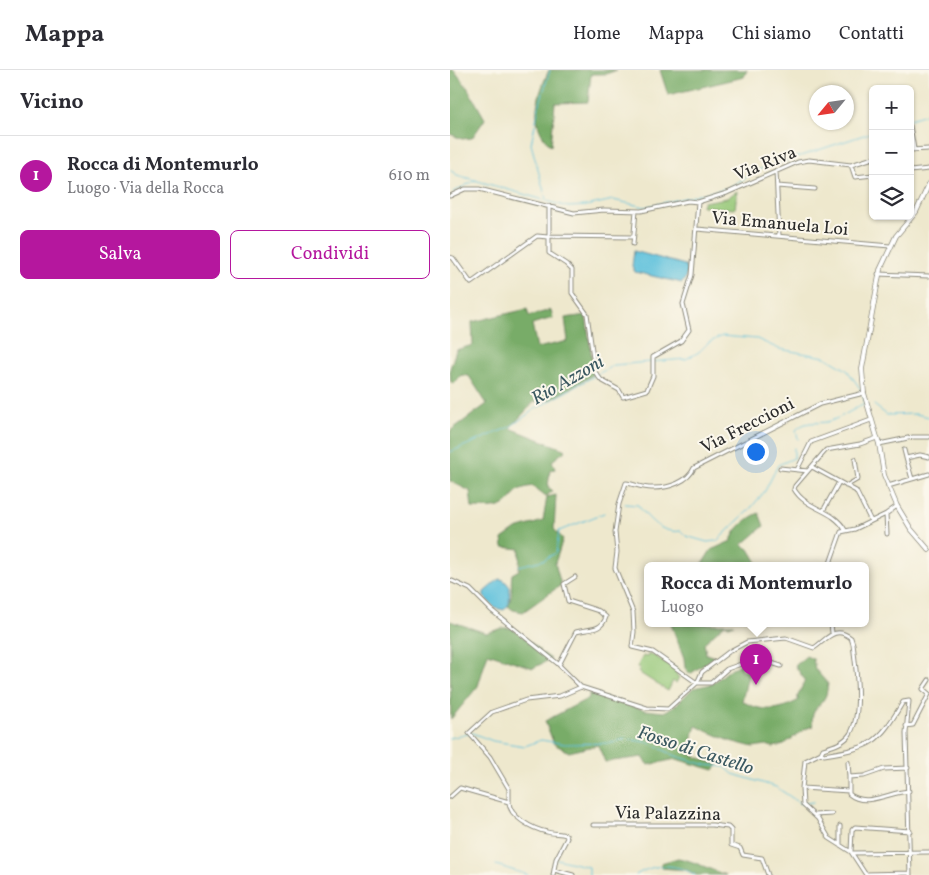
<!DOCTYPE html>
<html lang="it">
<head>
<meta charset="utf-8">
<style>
	:root { --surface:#fff; --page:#f2f2f3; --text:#2b2b33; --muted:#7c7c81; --line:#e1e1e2; --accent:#b5179e }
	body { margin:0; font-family:Vollkorn,serif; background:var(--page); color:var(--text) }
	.controls { position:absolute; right:15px; top:15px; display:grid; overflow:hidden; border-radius:8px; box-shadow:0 1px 4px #0004 }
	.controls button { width:45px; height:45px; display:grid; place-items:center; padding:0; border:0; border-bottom:1px solid var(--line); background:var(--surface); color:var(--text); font:25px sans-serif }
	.compass { position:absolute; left:359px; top:15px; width:45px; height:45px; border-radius:50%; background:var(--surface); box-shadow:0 1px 4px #0004; rotate:241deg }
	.you { position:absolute; left:305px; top:381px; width:18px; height:18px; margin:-12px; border:4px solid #fff; border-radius:50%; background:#1a73e8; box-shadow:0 0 0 8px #1a73e833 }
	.badge { display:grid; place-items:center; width:32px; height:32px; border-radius:50%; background:var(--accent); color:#fff; font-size:16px; font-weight:700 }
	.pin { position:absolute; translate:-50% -41px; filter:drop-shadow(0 1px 2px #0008) }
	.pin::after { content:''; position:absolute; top:26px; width:18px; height:15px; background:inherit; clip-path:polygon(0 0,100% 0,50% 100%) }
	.popup { position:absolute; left:194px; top:492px; width:225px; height:65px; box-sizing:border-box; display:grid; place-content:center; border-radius:8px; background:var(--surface); filter:drop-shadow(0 1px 4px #0005); font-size:16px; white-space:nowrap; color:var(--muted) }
	.popup b { font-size:19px; color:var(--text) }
	.popup::after { content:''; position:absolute; left:50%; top:100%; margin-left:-10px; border:10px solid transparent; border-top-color:var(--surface) }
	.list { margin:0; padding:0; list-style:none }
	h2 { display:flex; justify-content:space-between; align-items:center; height:65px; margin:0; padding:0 20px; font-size:21px }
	h2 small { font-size:16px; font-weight:400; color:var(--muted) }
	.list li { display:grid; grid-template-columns:32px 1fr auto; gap:15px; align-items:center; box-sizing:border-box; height:80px; padding:0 20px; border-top:1px solid var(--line) }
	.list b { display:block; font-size:19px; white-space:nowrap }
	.list p { margin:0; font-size:16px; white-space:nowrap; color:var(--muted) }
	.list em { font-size:16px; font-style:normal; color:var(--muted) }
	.actions { display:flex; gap:10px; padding:15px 20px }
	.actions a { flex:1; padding:11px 0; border:1px solid var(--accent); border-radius:8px; text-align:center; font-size:18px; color:var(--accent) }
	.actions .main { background:var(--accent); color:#fff }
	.icon { flex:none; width:28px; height:28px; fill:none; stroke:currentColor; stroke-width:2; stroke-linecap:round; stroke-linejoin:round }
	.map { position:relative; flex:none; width:479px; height:805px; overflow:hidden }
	header { display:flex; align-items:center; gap:30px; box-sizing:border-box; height:70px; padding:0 25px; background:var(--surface); border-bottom:1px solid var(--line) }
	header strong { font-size:24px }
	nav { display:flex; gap:28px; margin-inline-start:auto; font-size:18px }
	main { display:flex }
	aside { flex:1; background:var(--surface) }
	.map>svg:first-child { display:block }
</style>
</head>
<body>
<header>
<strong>Mappa</strong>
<nav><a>Home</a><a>Mappa</a><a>Chi siamo</a><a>Contatti</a></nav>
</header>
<main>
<aside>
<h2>Vicino<small></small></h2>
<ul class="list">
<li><span class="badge">1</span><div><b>Rocca di Montemurlo</b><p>Luogo · Via della Rocca</p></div><em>610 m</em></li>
</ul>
<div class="actions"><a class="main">Salva</a><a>Condividi</a></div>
</aside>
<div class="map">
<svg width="479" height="805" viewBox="0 0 479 805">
	<rect width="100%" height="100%" fill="#fbf7ec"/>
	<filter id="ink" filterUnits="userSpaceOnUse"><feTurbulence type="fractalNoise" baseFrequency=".02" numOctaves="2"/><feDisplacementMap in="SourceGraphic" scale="10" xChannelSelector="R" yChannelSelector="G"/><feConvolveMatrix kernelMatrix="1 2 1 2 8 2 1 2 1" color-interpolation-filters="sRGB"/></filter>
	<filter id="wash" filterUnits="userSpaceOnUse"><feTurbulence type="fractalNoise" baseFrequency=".0096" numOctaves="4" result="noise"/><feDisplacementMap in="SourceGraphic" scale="20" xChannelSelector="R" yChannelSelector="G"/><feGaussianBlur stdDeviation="1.12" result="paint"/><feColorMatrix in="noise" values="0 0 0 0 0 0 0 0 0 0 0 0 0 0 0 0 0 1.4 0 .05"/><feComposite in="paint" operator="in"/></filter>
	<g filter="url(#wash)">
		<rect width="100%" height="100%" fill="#eee8cd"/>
		<path fill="#95c777" stroke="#607951" d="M287,121l-2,18 -33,-3 1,-4 24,-4z
			M199,583l30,17 -3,5 3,2 -3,6 -3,-2 -5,10 -30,-19 2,-4 -3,-1 6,-11 4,1z"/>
		<path fill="#78ac68" stroke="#526c4a" d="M0,0h4l13,17 18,32 -13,19 -10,1 -12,-5z
			M99,0h68l-11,4h-15l-3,28 -33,1 -4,43c-23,-22 -14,-49 -2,-76z
			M210,0h87l-3,7 -76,18z
			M77,239l2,7 22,-6 2,8 -21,6 5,24 31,-7 -3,-23 21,-3 8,59 -43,25 -17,3 -24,26 56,22 -14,11 3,8 -5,1 -2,17 5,4 -7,5 -13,-10c-24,4 -14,9 -29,19 -9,5 -23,3 -32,3l-2,-17 -20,-10v-50l37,-27 -18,-28 -8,-1 -7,9 -3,-2 -1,-13 6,-19 17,-5 -1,-23z
			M106,425l-2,34 9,10 -8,24 6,22 -38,27 -10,-2 -5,-4c6,-11 2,-21 4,-32l7,-4 1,-21 -17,-2 -1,-8 14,-10 27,-8 4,-24z
			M309,443l5,13 -22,19 7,4 10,17h-58l10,-16 20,-9c4,-13 16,-23 28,-28z
			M0,551l36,12 17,-5h9l27,21 1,6 3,-2 8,6 -18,9 -45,-15 -10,33 -27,33z
			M221,554h63l-5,2 -4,-2 -21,19 2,11 9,3 -25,17 -5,-6 -1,-10z
			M356,586l7,3 2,10 13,15c-1,4 -1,10 -3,13 -6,12 -15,10 -12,29l-8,3 -22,16 -10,2 -7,-2 -13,2 -23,-6 -34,-15 -9,27 31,12 -4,5 -38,-11 -28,6 -5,-8 -38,5 -7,-17 -29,7 -15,-8 -9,-23 44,-23v-5l56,17 19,2 12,-7 17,-17 19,-4 20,-16 9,-4v6l8,1 -7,30c21,12 37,10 57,-1l-2,-2 8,-18 -10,-14z
			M228,788c17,3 32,12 48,17h-30l-10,-5 -25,-2v-5z"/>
		<path fill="#5ec1dc" stroke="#447684" d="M184,181l51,14c4,6 1,13 -3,18l-47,-11 -3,-6z
			M49,509l5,1 6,7 -1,17 -5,6 -9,-2 -11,-11v-5z"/>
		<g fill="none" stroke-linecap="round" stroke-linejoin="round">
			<path stroke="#5ec1dc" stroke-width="1" d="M460,49l19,-6
				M0,100l7,5 111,32 18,-1 27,-6 32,7 83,-19 27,-16
				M308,100l115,-38
				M3,122l23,-12
				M96,129l-15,-55 8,-38 11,-36
				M424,335l13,10 29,-1 13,3
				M348,369l-2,-9c12,-12 23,-4 37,-10 11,-4 20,-11 32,-16l-2,-8
				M0,382l60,-25 25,-18 79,-44 72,-6 13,-7 9,-9 14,-7 35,3 22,10 46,8 22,13 15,21
				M175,434l13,1c11,15 24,29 43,26l5,5 21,6 10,-1 33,-32 15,-18 13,-26 16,-7v-10
				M69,496l24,-6 13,-7 3,-22 45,-18
				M0,668l22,-5 21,8 32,5 16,-6 24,4 47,-1 12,-4 23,3 29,14 30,9 19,2 8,7 43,13 25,17 12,-2
				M107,789l32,8v8
				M46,795l32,10
				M186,805c18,-12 40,-12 59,0"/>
		</g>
	</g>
	<g filter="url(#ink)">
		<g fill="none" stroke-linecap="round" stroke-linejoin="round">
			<g stroke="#8c8a7c" stroke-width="5">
				<path id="minor" d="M460,56l4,23
					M460,80l19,-1
					M401,95l4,12 18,-2
					M326,101l3,65
					M460,101l19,-2
					M327,116l38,3
					M0,126l15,-7h14l95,24 30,-3 37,1 47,-10 10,1
					M248,132l29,-9 71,-31 11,-2 42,5 22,-7
					M99,136v47l17,11 6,6v23l15,21 8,58 6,8 18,10 4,7 24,-7 6,-14v-19l28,-16 8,-11 -6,-26 9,-29 6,-73
					M247,159l193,17
					M100,166l83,1
					M183,174l3,-33
					M0,187l3,1 18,25 66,-47 11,1
					M428,204l51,2
					M429,374l34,-7h16
					M454,380l2,8
					M362,397l44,24 15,30
					M330,398l28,3
					M347,400l14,-28 60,-22
					M462,409l-6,-21 14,-3 9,2
					M396,416l12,-7 -3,-20
					M438,416l41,-12
					M373,441l16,-29
					M436,444l1,20
					M395,460c-11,-21 -39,-20 -51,-41l1,-3 31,-36 34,-6 17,-6
					M379,496l12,-34 14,-3 31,-15 11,-8
					M0,510l20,9 21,21 66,53 24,24
					M381,554l1,9
					M294,593l-17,6 -16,14h-14l-44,-31 -21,-5 2,-15 -1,-20 -18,-44 2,-16 -2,-20 4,-28 7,-21c9,1 18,6 28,5 15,0 34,-6 40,-20l126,-64 44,-11
					M297,594l15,2 3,-5 16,5
					M109,595l17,-33c13,-4 25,0 30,-15l-7,-6 -31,-10 -4,-17 11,-7
					M479,624l-6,-5 6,-9
					M456,656l7,-1 16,-31
					M371,683l3,2c49,-8 54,-11 79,-53l6,-1 -3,32 4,142
					M398,692l1,15
					M458,698l-24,1 -20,7 -15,1v17c17,14 40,-2 60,-3
					M352,718l47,3
					M0,727l10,-9 49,14v-13l-19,-32 -21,-24 23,-21 34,-12 34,-4 21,-9 66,21 21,1 29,-26 5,-11 28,-21 17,-9 39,-4 28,10c13,-9 21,-23 37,-10l2,6c3,24 10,69 -3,90 -6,9 -17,12 -27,15l-2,4 -16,8 -3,27 1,17 15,14 11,19 22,14 15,23
					M59,732c0,15 24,27 38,30 6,2 13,1 19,3l1,3 -11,21 -3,16
					M364,745l18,-1
					M143,755h119l16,2 3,3v15l9,3 3,7 19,3 6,17
					M390,774v-18
					M401,782l1,-22 3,-3 55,4
					M402,783l77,-1
					M104,800l19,5
					M416,804l44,-1"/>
			</g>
			<g stroke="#8c8a7c" stroke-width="5.5">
				<path id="tertiary" d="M479,114l-13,28 -20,24 -16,34 -18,99 2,24 15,51 5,31 13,31 14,23 18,21"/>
			</g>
			<use href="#minor" stroke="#fff" stroke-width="3"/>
			<use href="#tertiary" stroke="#fff" stroke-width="4"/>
		</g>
	</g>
	<g text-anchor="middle" stroke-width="4" stroke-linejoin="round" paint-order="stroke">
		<g font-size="18" fill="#2b2b2b" stroke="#fbf7ec">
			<text transform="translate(315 93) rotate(-22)" y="6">Via Riva</text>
			<text transform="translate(330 153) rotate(5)" y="6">Via Emanuela Loi</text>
			<text transform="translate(297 355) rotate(-27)" y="6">Via Freccioni</text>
			<text transform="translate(218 743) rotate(1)" y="6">Via Palazzina</text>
		</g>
		<g font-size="19" font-style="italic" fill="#3a5860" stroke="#fbf7ec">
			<text transform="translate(117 309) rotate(-30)" y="7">Rio Azzoni</text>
			<text transform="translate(246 679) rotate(18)" y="7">Fosso di Castello</text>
		</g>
	</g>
</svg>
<div class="controls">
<button>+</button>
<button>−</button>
<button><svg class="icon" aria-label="layers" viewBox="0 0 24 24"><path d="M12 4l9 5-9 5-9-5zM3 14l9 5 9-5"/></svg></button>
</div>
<svg class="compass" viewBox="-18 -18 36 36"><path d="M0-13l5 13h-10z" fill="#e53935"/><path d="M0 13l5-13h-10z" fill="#7c7c81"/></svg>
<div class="you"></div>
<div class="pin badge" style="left:306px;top:615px">1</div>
<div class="popup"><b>Rocca di Montemurlo</b>Luogo</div>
</div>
</main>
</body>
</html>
